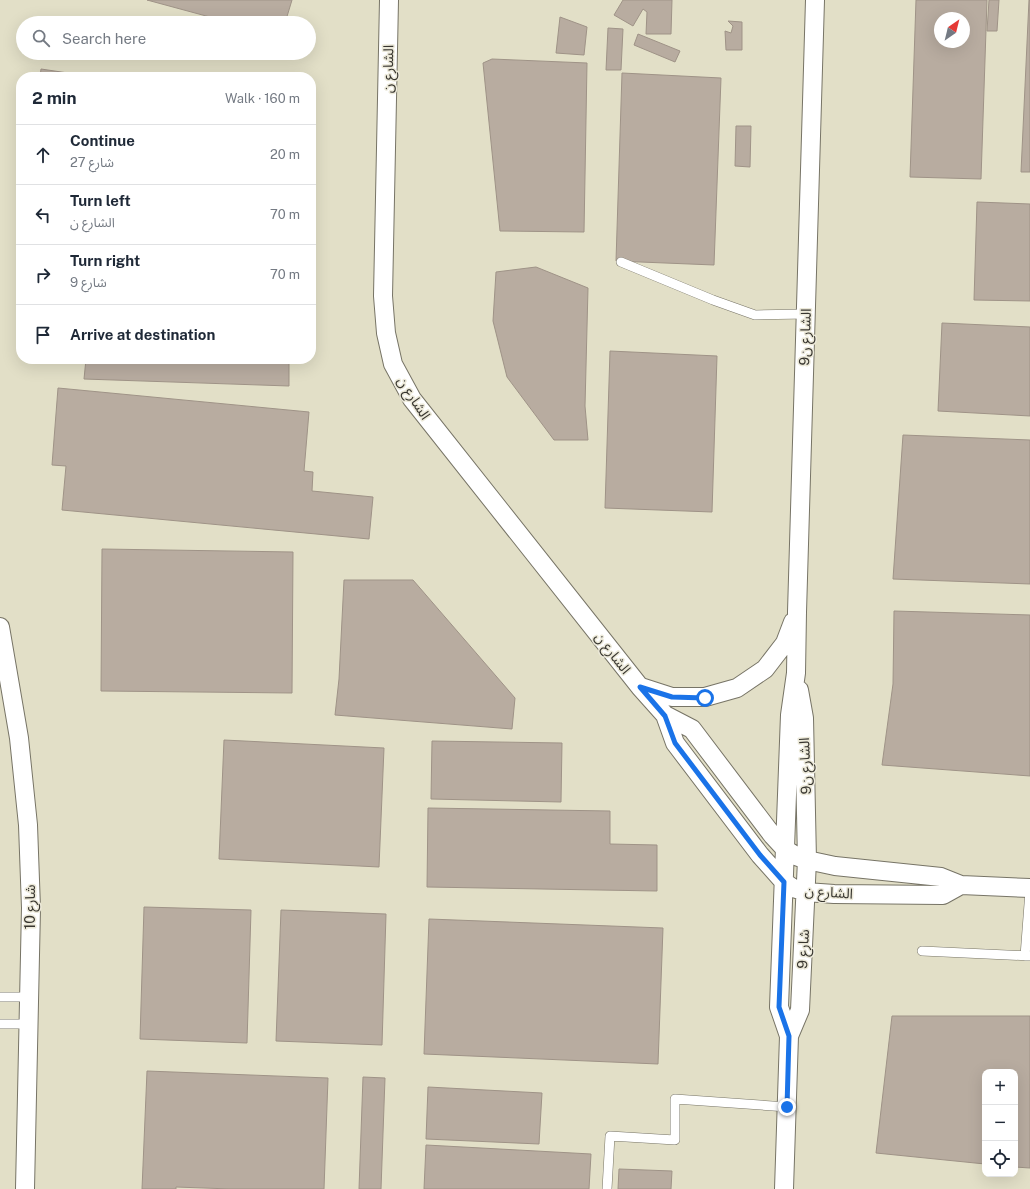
<!DOCTYPE html>
<html lang="en">
<head>
<meta charset="utf-8">
<style>
	:root { --surface:#fff; --page:#f6f6f7; --text:#1f2937; --muted:#747a83; --line:#e0e1e3 }
	body { margin:0; font-family:"Public Sans","Noto Sans Arabic",sans-serif; background:var(--page); color:var(--text) }
	.controls { position:absolute; right:12px; bottom:12px; display:grid; overflow:hidden; border-radius:8px; box-shadow:0 4px 16px #0002 }
	.controls button { width:36px; height:36px; display:grid; place-items:center; padding:0; border:0; border-bottom:1px solid var(--line); background:var(--surface); color:var(--text); font:20px sans-serif }
	.compass { position:absolute; left:934px; top:12px; width:36px; height:36px; border-radius:50%; background:var(--surface); box-shadow:0 4px 16px #0002; rotate:35deg }
	.stop { position:absolute; width:12px; height:12px; margin:-9px; border:3px solid #1a73e8; border-radius:50%; background:#fff }
	.stop.end { background:#1a73e8; border-color:#fff; box-shadow:0 1px 4px #0008 }
	.list { margin:0; padding:0; list-style:none }
	h2 { display:flex; justify-content:space-between; align-items:center; height:52px; margin:0; padding:0 16px; font-size:17px }
	h2 small { font-size:13px; font-weight:400; color:var(--muted) }
	.list li { display:grid; grid-template-columns:26px 1fr auto; gap:12px; align-items:center; box-sizing:border-box; height:60px; padding:0 16px; border-top:1px solid var(--line) }
	.list b { display:block; font-size:15px; white-space:nowrap }
	.list p { margin:0; font-size:13px; white-space:nowrap; color:var(--muted) }
	.list em { font-size:13px; font-style:normal; color:var(--muted) }
	.icon { flex:none; width:22px; height:22px; fill:none; stroke:currentColor; stroke-width:2; stroke-linecap:round; stroke-linejoin:round }
	.map { position:relative; flex:none; width:1030px; height:1189px; overflow:hidden }
	.search { position:absolute; background:var(--surface); box-shadow:0 4px 16px #0002; left:16px; top:16px; width:300px; height:44px; display:flex; align-items:center; gap:10px; box-sizing:border-box; padding:0 14px; border-radius:22px; color:var(--muted); font-size:15px }
	.panel { position:absolute; background:var(--surface); box-shadow:0 4px 16px #0002; left:16px; top:72px; width:300px; height:292px; border-radius:16px }
	.map>svg:first-child { display:block }
</style>
</head>
<body>
<div class="map">
<svg width="1030" height="1189" viewBox="0 0 1030 1189">
	<rect width="100%" height="100%" fill="#ece9d9"/>
	<path fill="#e2dfc7" fill-rule="evenodd" d="M0,0h1030v1189h-1030zM940,18h24v24h-24zM23,23h286v30h-286zM21,77h290v282h-290zM985,1072h30v102h-30z"/>
	<path fill="#b8aca0" stroke="#9f9387" fill-rule="evenodd" d="M147,0h145l-7,23h-53z
		M623,0h49l-1,34h-25l1,-22 -4,-3 -10,17 -19,-11z
		M916,0h71l-6,179 -71,-2zM940,18h24v24h-24z
		M989,0h10l-2,31h-10z
		M1029,0h1v172h-9z
		M560,17l27,10 -3,28 -28,-2z
		M728,21l14,1v28h-16l-1,-19 6,2 2,-7z
		M608,28l15,1 -2,41h-15z
		M638,34l42,17 -5,11 -41,-17z
		M492,59l95,4 -3,169 -84,-1 -17,-168z
		M41,69l27,4 55,4h-83z
		M622,73l99,5 -7,187 -98,-4z
		M736,126h15l-1,41 -15,-1z
		M977,202l53,2v97l-56,-1z
		M536,267l52,21 -3,118 3,34h-34l-47,-63 -14,-56 3,-49z
		M942,323l88,4v89l-92,-5z
		M610,351l107,5 -5,156 -107,-4z
		M86,359h203v27l-205,-7z
		M58,388l251,24 -5,59 9,1 -1,19 61,6 -4,42 -307,-29 4,-44 -14,-1z
		M903,435l127,5v144l-137,-5z
		M102,549l191,3 -1,141 -191,-2z
		M344,580h69l102,118 -3,31 -177,-14 4,-36z
		M894,611l136,4v161l-148,-11 11,-81z
		M224,740l160,8 -5,119 -160,-8z
		M432,741l130,2 -1,59 -130,-3z
		M428,808l182,3v33l47,1v46l-230,-4z
		M144,907l107,3 -4,133 -107,-4z
		M281,910l105,4 -4,131 -106,-4z
		M429,919l234,9 -5,136 -234,-10z
		M892,1016h138v152l-15,-1v-95h-30v92l-109,-11z
		M147,1071l181,7 -4,111h-93l-55,-2v2h-34z
		M363,1077l22,1 -4,111h-22z
		M428,1087l114,6 -3,51 -113,-5z
		M426,1145l165,9 -2,35h-165z
		M619,1169l53,2 -1,18h-53z"/>
	<g fill="none" stroke-linecap="round" stroke-linejoin="round">
		<g stroke="#777466" stroke-width="10">
			<path id="service" d="M621,262l92,38 42,15 51,-1
				M922,951l108,5
				M1025,956l5,-65
				M0,997h29
				M0,1024h29
				M607,1189l3,-53 65,4v-41l112,8"/>
		</g>
		<g stroke="#777466" stroke-width="20">
			<path id="minor" d="M389,0l-6,296 3,37 7,31 19,35 228,288 25,28 10,28 85,112 24,27 9,6 13,4 28,2 109,1 18,-10
				M0,627l19,111 9,87 3,83 -6,281
				M641,687l31,10h33l32,-9 28,-19 20,-26 8,-21
				M665,715l27,14 81,107 12,13 11,7 11,4 28,6 106,11 20,8 69,3
				M789,1036l-10,-29 11,-292 6,-42 1,-61 18,-612
				M784,1189l5,-153 11,-26 7,-150 -3,-142 -5,-28"/>
		</g>
		<use href="#service" stroke="#fff" stroke-width="9"/>
		<use href="#minor" stroke="#fff" stroke-width="18"/>
	</g>
	<g fill="none" stroke-linecap="round" stroke-linejoin="round">
		<path stroke="#1a73e8" stroke-width="5" d="M705,698l-33,-1 -32,-10 25,29 10,27 85,112 24,27 -5,125 10,29 -2,71"/>
	</g>
	<g text-anchor="middle" stroke-width="3" stroke-linejoin="round" paint-order="stroke">
		<g font-size="14" fill="#37352f" stroke="#ece9d9">
			<text transform="translate(388 69) rotate(-89)" y="5">الشارع ن</text>
			<text transform="translate(805 337) rotate(-88)" y="5">الشارع ن9</text>
			<text transform="translate(414 398) rotate(57)" y="5">الشارع ن</text>
			<text transform="translate(613 653) rotate(52)" y="5">الشارع ن</text>
			<text transform="translate(805 766) rotate(-92)" y="5">الشارع ن9</text>
			<text transform="translate(829 892) rotate(4)" y="5">الشارع ن</text>
			<text transform="translate(30 907) rotate(-90)" y="5">شارع 10</text>
			<text transform="translate(803 949) rotate(-87)" y="5">شارع 9</text>
		</g>
	</g>
</svg>
<div class="controls">
<button>+</button>
<button>−</button>
<button><svg class="icon" aria-label="locate" viewBox="0 0 24 24"><circle cx="12" cy="12" r="6"/><path d="M12 2v4M12 18v4M2 12h4M18 12h4"/></svg></button>
</div>
<svg class="compass" viewBox="-18 -18 36 36"><path d="M0-13l5 13h-10z" fill="#e53935"/><path d="M0 13l5-13h-10z" fill="#747a83"/></svg>
<div class="stop" style="left:705px;top:698px"></div>
<div class="stop end" style="left:787px;top:1107px"></div>
<div class="search"><svg class="icon" aria-label="search" viewBox="0 0 24 24"><circle cx="10" cy="10" r="6"/><path d="M15 15l6 6"/></svg>Search here</div>
<section class="panel">
<h2>2 min<small>Walk · 160 m</small></h2>
<ul class="list">
<li><svg class="icon" aria-label="ahead" viewBox="0 0 24 24"><path d="M12 20V5M6 11l6-6 6 6"/></svg><div><b>Continue</b><p>شارع 27</p></div><em>20 m</em></li>
<li><svg class="icon" aria-label="left" viewBox="0 0 24 24"><path d="M17 20v-9H6M10 6l-5 5 5 5"/></svg><div><b>Turn left</b><p>الشارع ن</p></div><em>70 m</em></li>
<li><svg class="icon" aria-label="right" viewBox="0 0 24 24"><path d="M7 20v-9h11M14 6l5 5-5 5"/></svg><div><b>Turn right</b><p>شارع 9</p></div><em>70 m</em></li>
<li><svg class="icon" aria-label="arrive" viewBox="0 0 24 24"><path d="M6 21V4h12l-3 4 3 4H6"/></svg><div><b>Arrive at destination</b></div></li>
</ul>
</section>
</div>
</body>
</html>
